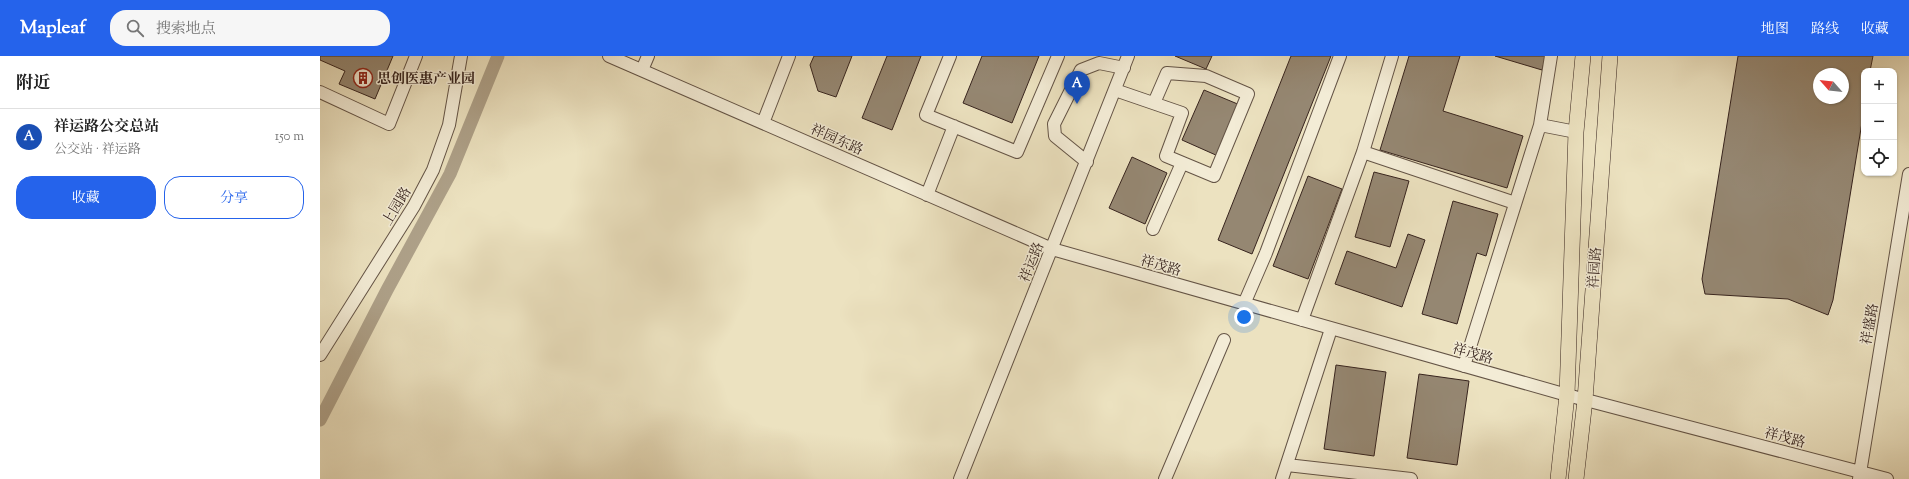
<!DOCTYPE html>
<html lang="zh">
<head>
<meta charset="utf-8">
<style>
	:root { --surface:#fff; --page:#f6f6f6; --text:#222; --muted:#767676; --line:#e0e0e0; --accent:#2563eb }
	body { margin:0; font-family:"Sorts Mill Goudy","Noto Serif SC",serif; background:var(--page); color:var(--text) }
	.controls { position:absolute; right:12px; top:12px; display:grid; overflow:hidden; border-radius:8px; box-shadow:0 1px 3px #0004 }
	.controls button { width:36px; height:36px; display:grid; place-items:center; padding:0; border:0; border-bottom:1px solid var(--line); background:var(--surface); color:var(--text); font:20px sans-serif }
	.compass { position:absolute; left:1493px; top:12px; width:36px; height:36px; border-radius:50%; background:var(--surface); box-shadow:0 1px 3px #0004; rotate:297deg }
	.you { position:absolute; left:924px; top:261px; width:14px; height:14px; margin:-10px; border:3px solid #fff; border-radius:50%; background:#1a73e8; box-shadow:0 0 0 6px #1a73e833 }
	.badge { display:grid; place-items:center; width:26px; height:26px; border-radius:50%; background:var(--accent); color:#fff; font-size:13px; font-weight:700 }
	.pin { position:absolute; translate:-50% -33px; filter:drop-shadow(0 1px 2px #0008) }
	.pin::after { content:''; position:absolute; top:21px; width:14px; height:12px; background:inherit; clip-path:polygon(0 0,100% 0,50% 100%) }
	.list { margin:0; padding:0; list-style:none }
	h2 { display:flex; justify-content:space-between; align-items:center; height:52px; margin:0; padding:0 16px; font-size:17px }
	h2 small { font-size:13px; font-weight:400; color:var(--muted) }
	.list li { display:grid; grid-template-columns:26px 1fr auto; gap:12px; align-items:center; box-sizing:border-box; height:56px; padding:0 16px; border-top:1px solid var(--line) }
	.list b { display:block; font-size:15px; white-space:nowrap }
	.list p { margin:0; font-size:13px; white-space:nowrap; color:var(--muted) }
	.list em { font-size:13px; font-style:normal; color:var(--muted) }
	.actions { display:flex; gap:8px; padding:12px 16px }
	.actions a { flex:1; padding:9px 0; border:1px solid var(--accent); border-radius:16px; text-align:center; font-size:14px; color:var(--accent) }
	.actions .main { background:var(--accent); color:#fff }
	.icon { flex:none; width:22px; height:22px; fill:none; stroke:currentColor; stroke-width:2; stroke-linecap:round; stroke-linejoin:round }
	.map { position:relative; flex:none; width:1589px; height:423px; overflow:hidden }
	header { display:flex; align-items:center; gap:24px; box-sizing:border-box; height:56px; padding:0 20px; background:var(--accent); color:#fff }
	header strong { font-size:19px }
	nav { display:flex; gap:22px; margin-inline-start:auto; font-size:14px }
	.search { width:280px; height:36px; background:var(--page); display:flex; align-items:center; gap:10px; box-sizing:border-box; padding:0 14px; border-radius:16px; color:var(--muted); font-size:15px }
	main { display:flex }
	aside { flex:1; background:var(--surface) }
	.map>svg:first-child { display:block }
</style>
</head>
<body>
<header>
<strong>Mapleaf</strong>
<div class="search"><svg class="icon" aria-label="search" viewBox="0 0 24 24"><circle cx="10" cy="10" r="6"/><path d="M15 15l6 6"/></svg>搜索地点</div>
<nav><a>地图</a><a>路线</a><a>收藏</a></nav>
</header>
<main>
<aside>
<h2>附近<small></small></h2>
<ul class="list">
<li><span class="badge" style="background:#1a4fb4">A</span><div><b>祥运路公交总站</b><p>公交站 · 祥运路</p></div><em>150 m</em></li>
</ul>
<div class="actions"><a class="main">收藏</a><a>分享</a></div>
</aside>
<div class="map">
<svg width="1589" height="423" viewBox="0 0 1589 423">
	<rect width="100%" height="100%" fill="#ece2c0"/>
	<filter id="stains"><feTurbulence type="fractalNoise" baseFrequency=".005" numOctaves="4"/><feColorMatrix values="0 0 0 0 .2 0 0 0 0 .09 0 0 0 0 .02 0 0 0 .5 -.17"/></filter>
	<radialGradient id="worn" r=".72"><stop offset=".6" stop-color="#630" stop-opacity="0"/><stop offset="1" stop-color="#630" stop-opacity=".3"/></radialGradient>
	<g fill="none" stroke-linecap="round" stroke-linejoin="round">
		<path stroke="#aea189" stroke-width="13" d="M0,364l67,-130 63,-116 48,-118"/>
	</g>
	<path fill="#958772" stroke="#37241e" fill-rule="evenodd" d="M0,0h73l-18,43 -36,-15 6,-13 -25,-11z
		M494,0h38l-16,41 -18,-6 -8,-26z
		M567,0h34l-29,74 -30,-12z
		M662,0h57l-27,67 -49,-20z
		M855,0h37l-6,13z
		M971,0h40l-79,198 -34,-14z
		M1089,0h51l-17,55 80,25 -16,52 -127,-38z
		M1175,0h51l-4,14z
		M1418,0h135l-3,15h-6v39l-31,190 -5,15 -40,-16 -83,-5 -3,-15zM1499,18h24v24h-24z
		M884,34l36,15 -22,51 -36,-16z
		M812,101l35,16 -22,51 -36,-16z
		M1054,116l35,9 -19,66 -35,-10z
		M988,120l34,13 -34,90 -35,-13z
		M1133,145l45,13 -12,42 -9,-3 -20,71 -35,-10z
		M1088,178l17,6 -23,67 -67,-23 12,-33 49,17z
		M1016,309l50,7 -12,84 -50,-7z
		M1099,318l50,7 -12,84 -50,-7z"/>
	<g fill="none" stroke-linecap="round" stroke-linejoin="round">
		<g stroke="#645446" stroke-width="14">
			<path id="minor" d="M289,0l443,193 515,146 320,84
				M630,0l-24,59 91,37 41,-96
				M322,14l6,-14
				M795,34l67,23 -16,43 48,20 34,-82 -42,-18 -39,-3 -13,30
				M0,36l69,32 27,-68
				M443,67l26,-67
				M1220,69l11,-69
				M1043,96l152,51
				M767,106l-32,-26 -1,-12 27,-54 18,-7 25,5
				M607,139l27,-69
				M833,173l29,-66
				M924,248l22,-51 74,-197
				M982,264l61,-168 29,-96
				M0,299l94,-149 19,-36 16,-45 12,-69
				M1144,310l76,-241 36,7
				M967,409l124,14
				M640,423l168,-423
				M845,423l59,-139
				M962,423l49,-150
				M1539,423l50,-305"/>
		</g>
		<g stroke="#37241e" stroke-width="16">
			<path id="major" d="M1238,423l9,-84 9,-263 7,-76
				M1256,423l9,-79 25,-344"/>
		</g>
		<use href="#minor" stroke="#f3ecd6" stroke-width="12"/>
		<use href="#major" stroke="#ece2c0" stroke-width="15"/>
	</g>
	<defs>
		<g id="building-ring" transform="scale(1)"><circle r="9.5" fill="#f3ecd6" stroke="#8f2418" stroke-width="1.5"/><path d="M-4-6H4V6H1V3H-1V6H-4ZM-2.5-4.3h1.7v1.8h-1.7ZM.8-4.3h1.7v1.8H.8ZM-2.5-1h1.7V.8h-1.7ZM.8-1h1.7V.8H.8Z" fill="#8f2418"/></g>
	</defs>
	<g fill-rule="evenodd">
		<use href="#building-ring" x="43" y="22"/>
	</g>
	<g text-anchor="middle" stroke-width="3" stroke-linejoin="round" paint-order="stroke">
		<g font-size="14" font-weight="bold" fill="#37241e" stroke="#f3ecd6" text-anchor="start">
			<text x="57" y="27">思创医惠产业园</text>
		</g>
		<g font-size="14" fill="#37241e" stroke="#f3ecd6">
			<text transform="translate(517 83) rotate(24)" y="5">祥园东路</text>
			<text transform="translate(76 150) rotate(-59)" y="5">上园路</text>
			<text transform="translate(711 206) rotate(-68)" y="5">祥运路</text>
			<text transform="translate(841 209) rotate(16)" y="5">祥茂路</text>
			<text transform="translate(1274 212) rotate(-86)" y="5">祥园路</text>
			<text transform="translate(1549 268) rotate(-80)" y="5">祥盛路</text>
			<text transform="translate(1153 297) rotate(16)" y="5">祥茂路</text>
			<text transform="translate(1465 381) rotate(15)" y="5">祥茂路</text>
		</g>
	</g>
	<rect width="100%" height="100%" filter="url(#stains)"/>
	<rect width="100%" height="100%" fill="url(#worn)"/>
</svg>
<div class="controls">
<button>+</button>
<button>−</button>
<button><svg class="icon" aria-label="locate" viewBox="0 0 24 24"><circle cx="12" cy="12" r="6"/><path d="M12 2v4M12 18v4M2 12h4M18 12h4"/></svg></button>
</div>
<svg class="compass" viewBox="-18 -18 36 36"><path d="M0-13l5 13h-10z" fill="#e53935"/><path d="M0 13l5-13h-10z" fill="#767676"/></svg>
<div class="you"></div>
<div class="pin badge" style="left:757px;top:48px;background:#1a4fb4">A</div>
</div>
</main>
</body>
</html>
